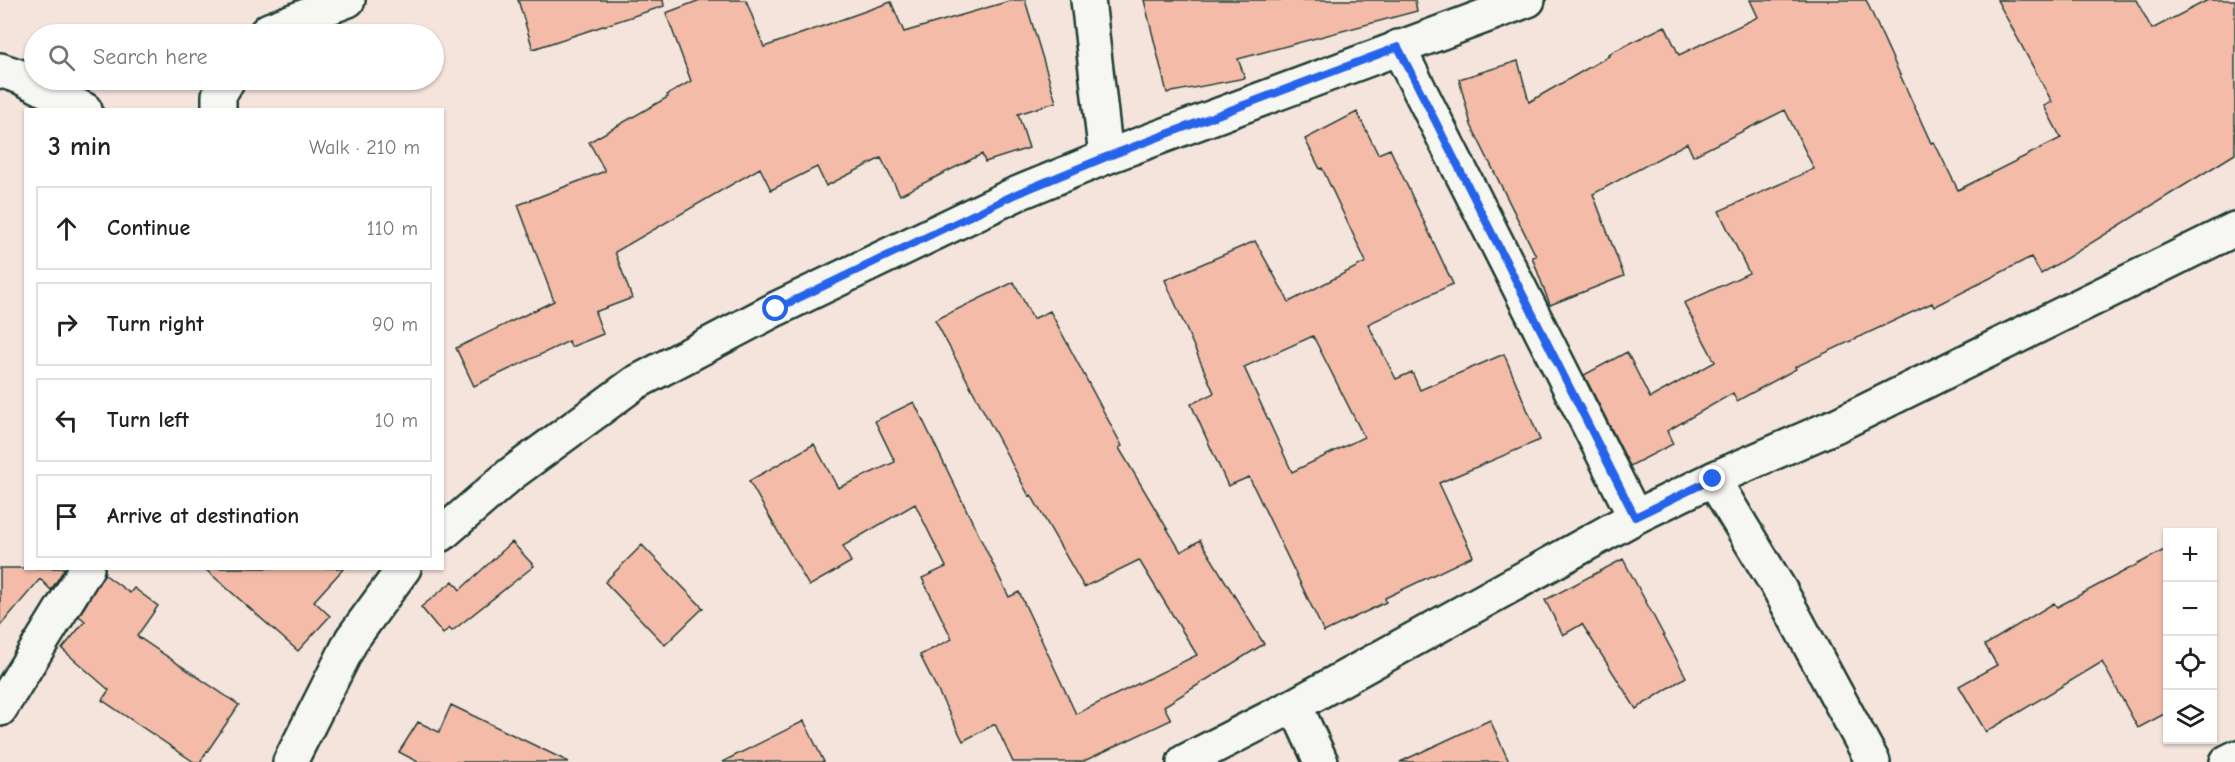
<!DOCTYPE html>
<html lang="en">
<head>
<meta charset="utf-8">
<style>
	:root { --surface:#fff; --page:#f2f2f2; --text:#202124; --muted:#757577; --line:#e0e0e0 }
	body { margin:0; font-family:"Comic Neue",sans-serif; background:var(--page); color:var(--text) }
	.controls { position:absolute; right:18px; bottom:18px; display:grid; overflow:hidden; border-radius:0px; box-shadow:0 2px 4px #0004 }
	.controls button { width:54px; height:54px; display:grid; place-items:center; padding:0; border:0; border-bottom:2px solid var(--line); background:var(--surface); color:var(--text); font:30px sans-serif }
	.stop { position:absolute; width:18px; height:18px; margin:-14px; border:4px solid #2563eb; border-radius:50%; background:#fff }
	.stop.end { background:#2563eb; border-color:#fff; box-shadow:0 2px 6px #0008 }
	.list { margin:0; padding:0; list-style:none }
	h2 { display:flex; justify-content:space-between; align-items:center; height:78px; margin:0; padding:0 24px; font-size:26px }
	h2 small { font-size:20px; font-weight:400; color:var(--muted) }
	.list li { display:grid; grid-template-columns:39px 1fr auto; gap:18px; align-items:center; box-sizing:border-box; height:84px; margin:0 12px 12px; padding:0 12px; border:2px solid var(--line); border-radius:0px }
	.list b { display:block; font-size:22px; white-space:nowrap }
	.list em { font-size:20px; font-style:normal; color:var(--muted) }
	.icon { flex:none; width:33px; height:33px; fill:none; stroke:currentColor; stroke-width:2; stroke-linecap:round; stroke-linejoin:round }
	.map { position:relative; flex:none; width:2235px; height:762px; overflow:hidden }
	.search { position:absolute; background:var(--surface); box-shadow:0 2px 4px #0004; left:24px; top:24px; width:420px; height:66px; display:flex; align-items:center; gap:15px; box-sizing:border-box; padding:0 21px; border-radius:33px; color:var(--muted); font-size:22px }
	.panel { position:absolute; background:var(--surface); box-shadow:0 2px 4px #0004; left:24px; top:108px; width:420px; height:462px; border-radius:0px }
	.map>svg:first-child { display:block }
</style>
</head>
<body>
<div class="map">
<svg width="2235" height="762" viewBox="0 0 2235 762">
	<rect width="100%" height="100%" fill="#f5e4dc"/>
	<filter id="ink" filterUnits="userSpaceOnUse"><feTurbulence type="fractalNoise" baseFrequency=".0167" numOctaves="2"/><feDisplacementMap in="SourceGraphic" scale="12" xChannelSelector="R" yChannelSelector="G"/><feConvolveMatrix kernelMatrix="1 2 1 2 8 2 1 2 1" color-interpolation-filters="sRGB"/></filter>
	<g filter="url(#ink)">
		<path fill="#f3bba8" stroke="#1f3d34" stroke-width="1.5" fill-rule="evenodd" d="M518,0h145l1,6 -131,43z
			M700,0h46l18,47 127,-45 13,30 109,-32h12l31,102 -38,12 11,34 -44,14 -3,-8 -82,41 -19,-37 -55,28 -9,-19 -46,23 -11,-22 -145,84 17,46 -37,14 8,22 -32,13 -2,-6 -95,45 -18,-38 98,-47 -36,-96 87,-34 -16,-29 79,-45 -1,-2 24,-14 -25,-68z
			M1144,0h271l2,11 -179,48 7,19 -78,15z
			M1750,0h116l65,143 3,-1 24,48 103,-52 -17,-32 8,-4 -55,-102h139l16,29 56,-29h27v154l-194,120 -10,-17 -97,50 -2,-4 -137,64 1,2 -59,32 -4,-8 -66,38 6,13 -43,22 -46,-91 43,-23 23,46 65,-36 -31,-59 65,-30 -30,-62 95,-42 -29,-59 -92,46 -6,-13 -94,51 31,82 -74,29 -18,-48 4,-1 -65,-131 -12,-46 59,-18 11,41 80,-46 -1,-2 57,-28 14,29 79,-38z
			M1357,112l21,42 12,-5 63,135 -85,40 28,55 16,-7 8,18 84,-36 36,86 -101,43 34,73 -88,42 1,4 -62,30 -75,-155 -21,9 -37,-82 23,-11 -49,-113 90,-39 34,61 77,-40 -44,-94 -2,1 -15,-30zM1313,336l51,101 -72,35 -48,-105z
			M1014,282l19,37 17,-8 72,135 -3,2 62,104 19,-12 64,104 -100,62 7,14 -89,42h-69l-18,-38 -32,17 -43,-86 32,-16 -30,-61 24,-11 -31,-63 -72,42 8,16 -42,24 -60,-105 65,-37 24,44 57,-26 -20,-41 39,-19 95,195 10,-5 57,122 121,-59 -58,-95 -55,27 -53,-92 -2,1 -94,-176z
			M512,542l22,24 -82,65 -3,-3 -6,6 -22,-27 32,-26 7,9z
			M642,545l61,63 -38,37 -60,-63z
			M2168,548v164l-30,16 -36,-66 -116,70 -27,-46 38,-21 -12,-20 69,-42 3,4z
			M1623,559l63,118 -50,32 -54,-85 -19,11 -18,-35z
			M0,568h65l-14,22 -11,-11 -40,47z
			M204,568h140l-30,33 16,15 -32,35z
			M104,574l26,19 4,-5 24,18 -21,30 102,69 -39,57h-6l-92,-62 7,-10 -47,-41 23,-28 -6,-5z
			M451,705l118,57h-151l-19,-10 19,-30 21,10z
			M1490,720l19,42h-109z
			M804,721l20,41h-102z"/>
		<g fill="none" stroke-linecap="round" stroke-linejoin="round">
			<g stroke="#1f3d34" stroke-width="38">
				<path id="minor" d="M1088,0l18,157
					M265,34l4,-4 79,-30
					M1398,47l237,470
					M0,70l21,7 64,33
					M219,110v-15l9,-15
					M1713,479l67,111 93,172
					M1295,705l26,57
					M0,709l87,-141
					M1184,762l111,-57 340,-188 78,-38 124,-54 398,-196
					M2227,762l8,-4"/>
			</g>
			<g stroke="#1f3d34" stroke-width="38">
				<path id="tertiary" d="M442,534l69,-60 124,-91 141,-74 240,-115 90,-37 422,-157
					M290,762l62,-123 52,-71"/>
			</g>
			<use href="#minor" stroke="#f6f6f2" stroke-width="33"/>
			<use href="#tertiary" stroke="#f6f6f2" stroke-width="33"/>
		</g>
	</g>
	<g fill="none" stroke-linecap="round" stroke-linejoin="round" filter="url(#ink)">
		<path stroke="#2563eb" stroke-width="8" d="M776,309l240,-115 90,-37 292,-110 237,470 78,-38"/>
	</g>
</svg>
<div class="controls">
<button>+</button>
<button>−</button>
<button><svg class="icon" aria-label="locate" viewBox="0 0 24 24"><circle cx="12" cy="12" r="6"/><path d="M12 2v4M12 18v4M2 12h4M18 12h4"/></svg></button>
<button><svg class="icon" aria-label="layers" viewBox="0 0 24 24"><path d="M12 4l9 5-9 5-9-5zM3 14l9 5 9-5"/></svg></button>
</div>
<div class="stop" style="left:776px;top:309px"></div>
<div class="stop end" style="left:1713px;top:479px"></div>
<div class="search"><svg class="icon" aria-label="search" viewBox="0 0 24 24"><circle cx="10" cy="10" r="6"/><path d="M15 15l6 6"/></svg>Search here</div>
<section class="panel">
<h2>3 min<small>Walk · 210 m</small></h2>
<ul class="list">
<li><svg class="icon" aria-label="ahead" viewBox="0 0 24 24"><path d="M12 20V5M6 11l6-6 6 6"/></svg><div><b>Continue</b></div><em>110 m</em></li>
<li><svg class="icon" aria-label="right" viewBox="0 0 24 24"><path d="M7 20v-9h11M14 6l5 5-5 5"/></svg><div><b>Turn right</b></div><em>90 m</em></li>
<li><svg class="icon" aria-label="left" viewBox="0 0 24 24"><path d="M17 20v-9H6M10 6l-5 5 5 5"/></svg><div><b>Turn left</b></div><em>10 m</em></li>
<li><svg class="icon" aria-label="arrive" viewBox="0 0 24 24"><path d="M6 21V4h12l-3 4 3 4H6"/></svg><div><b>Arrive at destination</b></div></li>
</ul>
</section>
</div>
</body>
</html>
